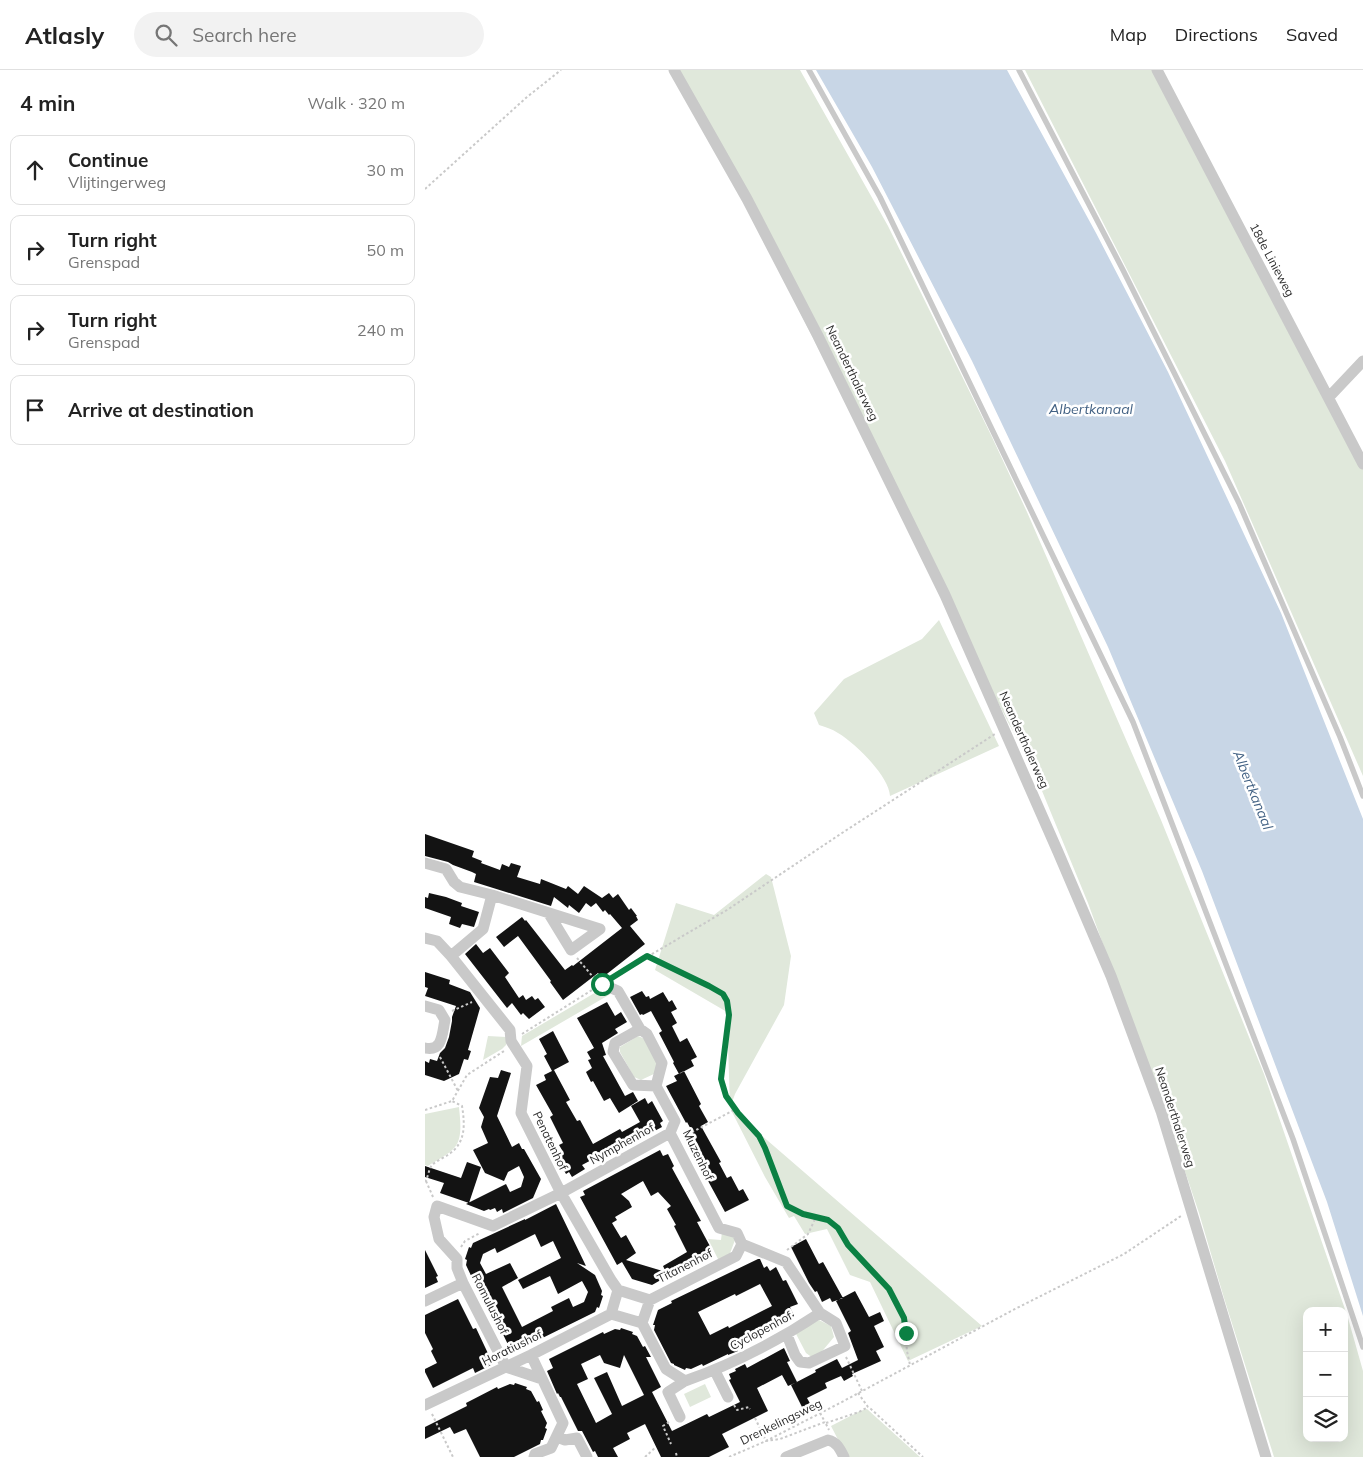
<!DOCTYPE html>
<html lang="en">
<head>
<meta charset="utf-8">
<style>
	:root { --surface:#fff; --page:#f2f2f2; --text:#222; --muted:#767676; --line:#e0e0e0 }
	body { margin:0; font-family:Mulish,sans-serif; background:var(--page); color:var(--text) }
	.controls { position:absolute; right:15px; bottom:15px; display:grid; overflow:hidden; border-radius:10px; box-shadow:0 5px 20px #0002 }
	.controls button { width:45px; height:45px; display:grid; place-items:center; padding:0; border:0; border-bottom:1px solid var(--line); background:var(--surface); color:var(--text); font:25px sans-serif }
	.stop { position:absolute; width:15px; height:15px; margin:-11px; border:4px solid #0b8043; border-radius:50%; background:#fff }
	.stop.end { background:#0b8043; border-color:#fff; box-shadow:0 1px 5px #0008 }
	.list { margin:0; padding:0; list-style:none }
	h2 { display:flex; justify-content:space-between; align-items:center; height:65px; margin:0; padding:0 20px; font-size:21px }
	h2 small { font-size:16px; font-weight:400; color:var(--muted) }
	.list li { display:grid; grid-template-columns:32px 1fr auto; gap:15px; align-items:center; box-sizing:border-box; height:70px; margin:0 10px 10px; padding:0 10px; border:1px solid var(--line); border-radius:10px }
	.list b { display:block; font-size:19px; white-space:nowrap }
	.list p { margin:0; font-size:16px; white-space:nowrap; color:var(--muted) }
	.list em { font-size:16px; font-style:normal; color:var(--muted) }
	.icon { flex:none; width:28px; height:28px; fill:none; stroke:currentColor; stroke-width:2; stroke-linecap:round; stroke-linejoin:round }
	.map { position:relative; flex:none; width:938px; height:1387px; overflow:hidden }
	header { display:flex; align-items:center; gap:30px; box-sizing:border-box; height:70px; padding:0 25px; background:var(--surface); border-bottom:1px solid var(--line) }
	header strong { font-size:24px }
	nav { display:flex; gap:28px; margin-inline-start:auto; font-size:18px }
	.search { width:350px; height:45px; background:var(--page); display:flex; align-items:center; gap:12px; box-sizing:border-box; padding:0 18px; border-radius:28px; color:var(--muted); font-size:19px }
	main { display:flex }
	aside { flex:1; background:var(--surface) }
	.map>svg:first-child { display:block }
</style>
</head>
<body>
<header>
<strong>Atlasly</strong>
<div class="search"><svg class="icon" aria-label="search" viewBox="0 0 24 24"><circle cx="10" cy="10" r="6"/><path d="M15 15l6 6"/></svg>Search here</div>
<nav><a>Map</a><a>Directions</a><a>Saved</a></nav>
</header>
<main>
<aside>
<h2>4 min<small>Walk · 320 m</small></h2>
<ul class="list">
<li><svg class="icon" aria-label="ahead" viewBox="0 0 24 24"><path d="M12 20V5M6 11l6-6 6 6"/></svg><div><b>Continue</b><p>Vlijtingerweg</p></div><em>30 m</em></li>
<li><svg class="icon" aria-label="right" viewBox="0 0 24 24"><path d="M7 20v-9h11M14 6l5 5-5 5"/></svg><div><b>Turn right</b><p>Grenspad</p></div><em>50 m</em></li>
<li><svg class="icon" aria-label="right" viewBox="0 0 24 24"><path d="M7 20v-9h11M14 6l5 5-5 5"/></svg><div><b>Turn right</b><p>Grenspad</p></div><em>240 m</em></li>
<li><svg class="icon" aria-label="arrive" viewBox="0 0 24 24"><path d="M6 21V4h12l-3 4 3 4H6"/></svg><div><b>Arrive at destination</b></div></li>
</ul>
</aside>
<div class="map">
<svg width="938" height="1387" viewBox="0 0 938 1387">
	<rect width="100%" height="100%" fill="#fff"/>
	<path fill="#e0e8db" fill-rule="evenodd" d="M252,0h123l88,156 103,209 36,77 134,308 103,254 84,244 15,53v86h-89l-50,-159 -25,-85 -47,-140 -37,-96 -27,-74 -55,-134 -24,-45zM882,1241h37v127h-37z
		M600,0h127l211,398v308l-138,-315z
		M514,550l60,126 -109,50c-1,-20 -35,-53 -52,-63 -6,-4 -13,-6 -19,-8l-5,-12 30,-34 78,-40z
		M341,804l5,3 20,79 -7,49 -49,89 -5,14 252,218 -74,35 -38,-79 -20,-7 -23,-46 -22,5 -11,-18 -5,2 -24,-41 -35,-69 -3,-96 -72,-42 21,-67 38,12z
		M178,918l11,4 -93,54 1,-10z
		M63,966l18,1v8l-4,4 -19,11z
		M213,966l7,3 13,25 -2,9 -15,7 -7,-3 -14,-25v-5z
		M34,1037c1,12 4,30 -4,40 -5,7 -20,14 -27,19l-3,-1v-51z
		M297,1162l11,2 2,6 -6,16 -10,5 -11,-22 13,1z
		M394,1250l12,6 3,11 -15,18 -6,3 -7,-5 -11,-21z
		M280,1314l6,13 -21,10 -6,-13z
		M442,1339l53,48h-73l-16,-31 29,-15z"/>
	<path fill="#c8d6e6" d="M391,0h191l89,163 72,139 113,241 82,206v497l-36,-114 -125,-331 -94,-224 -136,-286 -100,-194z"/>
	<path fill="#131313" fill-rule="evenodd" d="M0,764l49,17 -2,6 10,4 -1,2 19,7 2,-6 7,3 2,-4 10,3 -4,11 23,7 1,-5 25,10 2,-3 10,8 6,-8 18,12 7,-5 4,5 5,-4 11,16 2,-2 6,8h-1l2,4 -8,6 15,18 -42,33h-2l-3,-4 -35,27 -13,-18 1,-1 -33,-45 -14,11 -8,-10 26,-20 3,4 1,-1 39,50 7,-5 1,1 49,-38 -12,-14 -1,1 -4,-5 -2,2 -7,-9 -5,4 -5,-4 -7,10 -10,-8 -1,3 -14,-11 -3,9 -77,-24 2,-8 -4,-2 -19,-7 -5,-3 -23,-6z
		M4,823l17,4 16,6 -1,3 18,6 -5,15 -12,-3 -2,4 -11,-4 2,-7 -26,-9v-11l3,1z
		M51,874l7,9 7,-5 19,25 -4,4 14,21 4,-3 3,5 6,-4 3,4 3,-2 7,9 -16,12 -6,-6 -2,2 -9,-12 -5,5 -42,-54z
		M0,902l25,8 -1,4 21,8 10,16 -12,42 3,1 -3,9 -4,-1 -5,15 -15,7 -19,-6v-14l4,2 1,-4 7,2 3,-8 5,-5 4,-11 3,-16v-4l4,-11 -31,-10 3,-8 -3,-1z
		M217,921l4,6 3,-1 1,3 13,-7 6,10 3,-2 5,9 -6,3 6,11 -5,3 8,16 7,-4 10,19 -6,3 3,6 -15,8 -6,-11 1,-1 -15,-29 3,-2 -11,-20 -8,4 -1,-1 -2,1 -10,-18z
		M182,932l8,14 6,-4 6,10 -12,7 3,4 -16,10 4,12 -3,1 22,40 8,-4 5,9 -19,12 -9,-15 -6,3 -11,-20 -2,1 -5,-10 6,-4 -4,-8 3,-1 -4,-7 7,-4 -17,-30z
		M128,961l16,31 -17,9 -8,-15 3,-2 -8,-15z
		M76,1000l10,3 -14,43 15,31 7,-4 3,6h2l17,30 -8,19 -30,15 -1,-4 -5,3 -2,-4 -5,2 -1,-1 -5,2 -18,-7 40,-20 4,8 11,-5 3,-10 -5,-11 -11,6 -4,9 -19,-8 -12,-23 15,-7 -7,-16 3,-10 -5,-9 11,-31 8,1z
		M129,1000l16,30 -4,2 11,19 3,-1 13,24 27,-15 2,3 18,-10 -9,-16 14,-8 3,6 4,-3 11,20 -3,2 2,4 -15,8 -1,-1 -45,25 -2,-3 -17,9 3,4 -13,8 -3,-5 -3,2 -11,-20 7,-4 -3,-5 4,-2 -13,-26 3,-2 -17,-30 10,-5 -2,-5z
		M259,1001l17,33 -2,2 9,16 -7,4 20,36 -2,1 8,15 4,-2 8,15 4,-2 6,11 -24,12 -36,-66 7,-4 -2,-4 1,-1 -8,-15 -1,1 -20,-37 11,-5 -3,-5z
		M235,1080l3,6 5,-2 6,12 -2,2 29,53 -4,1 15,28 -5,3 3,5 -35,18 -2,-3 -21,12 -20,-6 -10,-17 -5,3 -37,-68 5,-2 -2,-4zM218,1111l8,15 7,-4 13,14 -4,3 9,16 -2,1 13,26 -24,14 3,6 -40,-12 10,-7 -10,-18 -5,3 -9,-15 5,-3 -2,-3 17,-10 -3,-6 -8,-7z
		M42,1092l14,5 -12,36 -29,-10 4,-10 -19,-6v-11l36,12z
		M131,1134l30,62 -9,-3 18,12 7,16 -1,4 2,1 -4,12 -2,-1 -2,5 -83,41 -27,-56 -3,2 -16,-34 1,-5 -2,-1 4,-12 2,1 2,-5 52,-24v1zM110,1164l6,13 12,-6 8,17 -43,22 5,9 27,-13 8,18 24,-13 6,11 -4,10 -11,5 -4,-9 -18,9 2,4 -31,16 -20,-40 16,-9 -8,-15 -24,11 -6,-11 3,-9 12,-6 2,5z
		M381,1169l13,25 4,-2 20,36 -11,4 -2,-4 -8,4 -5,-11 -2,1 -6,-9 -18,-36z
		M0,1180l13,26 -2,1 2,5 -13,6z
		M333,1189h2l4,9 3,-2 3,5 6,-4 7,14 3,-1 12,24 -8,3 4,9 -58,30 2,5 -10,4v-1l-25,12 -1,-2 -11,5 -5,-1 -1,2 -11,-5v-1l-3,-1 -17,-33 1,-5h-2l5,-15 14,-7 -1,-2zM335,1214l12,22 -43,22 -1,-2 -18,9 -12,-23 37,-18 1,2z
		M430,1221l14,26 11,-5 4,9 -10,5 10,21 -8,4 5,10 -29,13 1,2 -9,5 -3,-5 -16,7 2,5 -20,10 5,9 -8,4 -13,-26 25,-13 -1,-2 22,-11 5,9 16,-8 -10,-27 3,-2 -15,-30z
		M33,1229l15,30 3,-1 17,36 -18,9 -2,-5 -40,20 -8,-16v-3l12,-6 -6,-12 2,-2 -8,-16v-18z
		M196,1258l12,4 -1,2 5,2 6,11 2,-1 6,11h-5l15,30 -9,5 20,39 35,-17 2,3 31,-15 -11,-22 2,-1 -2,-5 7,-3 -1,-2 10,-5 2,4 37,-20 6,13 -3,1 10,20 -9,4 -6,-11 -25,13 11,23 -46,23 7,13 -20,10h-48l-16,-33 -18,9 3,6 -17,9 5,9h-20l-3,-6 -2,1 -11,-21h-4l-17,-34h-1l-2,-4 -1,1 -10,-23 6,-3 -4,-9 54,-27 1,2 11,-5 5,1zM175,1285l4,8 16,5 4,-13 20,40 -22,11 -15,-34 -13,6 18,36 -16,9 -19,-39 11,-5 -7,-15z
		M90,1313l12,4 -1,2 5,2 6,11 2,-1 4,9 -2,1 6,12 -2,5 2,1 -4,11h-2l-1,4 -26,13h-34l-14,-28 -12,5 -4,-7 -25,12v-12l42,-21 -1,-3 31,-16 1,2 12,-5 4,1z"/>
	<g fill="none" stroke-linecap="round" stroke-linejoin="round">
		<path stroke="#c9c9c9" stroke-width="2" stroke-dasharray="2.5 2.5" stroke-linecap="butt" d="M0,119l102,-92 34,-27
			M221,886l63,30 14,8 3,7 3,14 -8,64 5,17 12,17 21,23 6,12 22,58 16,8 25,7 10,7 10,17 41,44 15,29 3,33 3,14
			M152,888l16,19
			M188,907l114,-67 115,-77 153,-99
			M27,941l20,-9
			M97,964l70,-44
			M15,987l18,34
			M0,1040l27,-9 15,-26 37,-24
			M258,1067l51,-27
			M0,1110l1,1c2,-5 3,-12 6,-16 4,-4 12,-7 17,-11 17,-11 16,-30 13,-48l-10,-5
			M1,1111l7,16
			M36,1177l4,-6 15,-8
			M362,1180l21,-16 8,-17
			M421,1287l16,34
			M433,1323l10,14 3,2 52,48
			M309,1335l3,5 12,-3 1,2
			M395,1343l5,9
			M7,1344l21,43
			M330,1348l11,23 14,-2 45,-17 4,8
			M244,1352l-6,4 8,18
			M401,1353l33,-11 9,-5
			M251,1383l1,4
			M220,1387l11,-10
			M304,1387l37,-16 74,-38 173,-93 111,-56 57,-38"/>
		<path stroke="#c9c9c9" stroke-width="5.5" d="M384,0l71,127 253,525 160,417 70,208
			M594,0l104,200 116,233 101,234 23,59"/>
		<path stroke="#c9c9c9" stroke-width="11" d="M249,0l73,129 71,137 127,259 113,257 53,124 50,135 105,346
			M732,0l206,394
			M904,327l34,-36
			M0,793l21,6 8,13 6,5 32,8 108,34 -29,21 -22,-36
			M0,868l12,3 14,15 59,74 1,11 16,25 -6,47 40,80 50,87 7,10
			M26,886l32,-27 9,-34
			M177,914l16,7 22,38 7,5 15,29 -6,23 19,35 -5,12 49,95 18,5 5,11 -6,12 -86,44 -32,-10
			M0,936l14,4 6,10c-3,13 -2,32 -20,28
			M215,959l-25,14 -2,9 20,33 23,1
			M317,1174l44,18 34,51 16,10 9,23 -36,17 -9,-1 -5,-7 -8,-20
			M0,1231l38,-18
			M186,1244l31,9
			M186,1244l7,-24
			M217,1253l24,46 19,12c48,-17 93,-40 135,-68
			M217,1253l8,-23
			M106,1285l32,68 -12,25 -16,6 -1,3
			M81,1297l-43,-84 -6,-15v-9l-18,-20 -5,-22 3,-11 56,20 68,-33 109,-60
			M81,1297l36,12
			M290,1301l13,26
			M0,1335l106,-50 80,-41
			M255,1347l-12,-25 17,-11
			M132,1367l8,3 12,-2 10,19
			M361,1387l42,-17c9,2 12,9 16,17"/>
	</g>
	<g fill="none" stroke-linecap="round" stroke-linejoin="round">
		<path stroke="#0b8043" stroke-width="6" d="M177,914l45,-28 62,30 14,8 4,7 2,14 -8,64 5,17 12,17 21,23 6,12 22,58 16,8 25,6 10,8 10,17 41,44 15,29 2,15"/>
	</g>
	<g text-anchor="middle" stroke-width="5" stroke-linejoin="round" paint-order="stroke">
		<g font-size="12" fill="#2c2c2c" stroke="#fff">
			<text transform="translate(847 190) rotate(62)" y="4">18de Linieweg</text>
			<text transform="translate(427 303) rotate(64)" y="4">Neanderthalerweg</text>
			<text transform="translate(599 670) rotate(66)" y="4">Neanderthalerweg</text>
			<text transform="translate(750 1047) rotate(72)" y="4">Neanderthalerweg</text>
			<text transform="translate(125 1071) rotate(64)" y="4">Penatenhof</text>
			<text transform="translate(197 1074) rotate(-29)" y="4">Nymphenhof</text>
			<text transform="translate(273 1085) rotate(64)" y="4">Muzenhof</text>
			<text transform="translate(260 1196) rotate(-27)" y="4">Titanenhof</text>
			<text transform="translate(65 1234) rotate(63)" y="4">Romulushof</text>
			<text transform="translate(336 1261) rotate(-28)" y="4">Cyclopenhof</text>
			<text transform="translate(87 1278) rotate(-26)" y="4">Horatiushof</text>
			<text transform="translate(356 1352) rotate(-26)" y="4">Drenkelingsweg</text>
		</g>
		<g font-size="14" font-style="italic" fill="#436284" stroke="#fff">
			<text x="666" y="344">Albertkanaal</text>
			<text transform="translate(828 720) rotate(68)" y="5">Albertkanaal</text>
		</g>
	</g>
</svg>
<div class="controls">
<button>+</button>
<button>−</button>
<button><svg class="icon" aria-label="layers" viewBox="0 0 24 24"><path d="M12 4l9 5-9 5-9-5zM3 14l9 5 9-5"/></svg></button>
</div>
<div class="stop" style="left:177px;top:914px"></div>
<div class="stop end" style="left:481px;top:1263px"></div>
</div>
</main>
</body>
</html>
